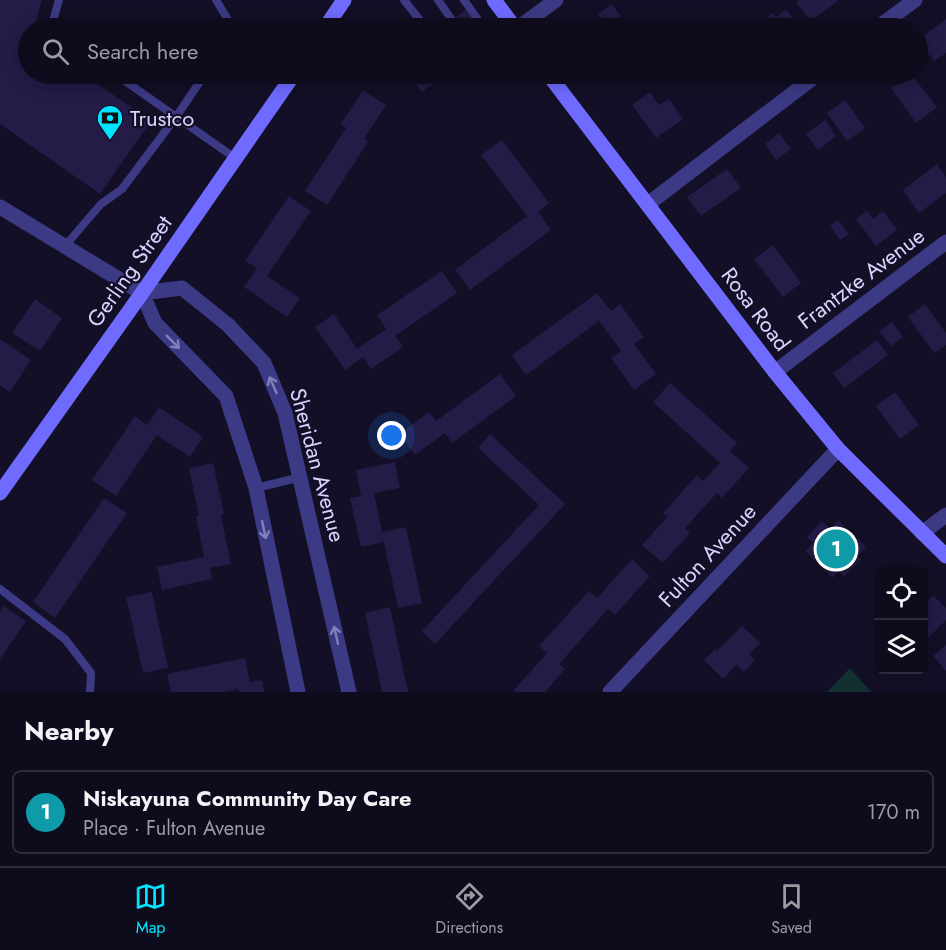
<!DOCTYPE html>
<html lang="en">
<head>
<meta charset="utf-8">
<style>
	:root { --surface:#0e0b1c; --page:#171425; --text:#f1f3f6; --muted:#9b9ba3; --line:#2e2b3b; --accent:#00e5ff }
	body { margin:0; font-family:Jost,sans-serif; background:var(--page); color:var(--text) }
	.controls { position:absolute; right:18px; bottom:18px; display:grid; overflow:hidden; border-radius:9px; box-shadow:0 3px 15px #0003 }
	.controls button { width:54px; height:54px; display:grid; place-items:center; padding:0; border:0; border-bottom:2px solid var(--line); background:var(--surface); color:var(--text); font:30px sans-serif }
	.you { position:absolute; left:392px; top:436px; width:21px; height:21px; margin:-15px; border:4px solid #fff; border-radius:50%; background:#1a73e8; box-shadow:0 0 0 9px #1a73e833 }
	.badge { display:grid; place-items:center; width:39px; height:39px; border-radius:50%; background:var(--accent); color:#fff; font-size:20px; font-weight:700 }
	.pin { position:absolute; translate:-50% -50%; border:3px solid #fff; box-shadow:0 2px 6px #0006 }
	.list { margin:0; padding:0; list-style:none }
	h2 { display:flex; justify-content:space-between; align-items:center; height:78px; margin:0; padding:0 24px; font-size:26px }
	h2 small { font-size:20px; font-weight:400; color:var(--muted) }
	.list li { display:grid; grid-template-columns:39px 1fr auto; gap:18px; align-items:center; box-sizing:border-box; height:84px; margin:0 12px 12px; padding:0 12px; border:2px solid var(--line); border-radius:9px }
	.list b { display:block; font-size:22px; white-space:nowrap }
	.list p { margin:0; font-size:20px; white-space:nowrap; color:var(--muted) }
	.list em { font-size:20px; font-style:normal; color:var(--muted) }
	.icon { flex:none; width:33px; height:33px; fill:none; stroke:currentColor; stroke-width:2; stroke-linecap:round; stroke-linejoin:round }
	.map { position:relative; flex:none; width:946px; height:692px; overflow:hidden }
	.search { position:absolute; background:var(--surface); box-shadow:0 3px 15px #0003; left:18px; right:18px; top:18px; height:66px; display:flex; align-items:center; gap:15px; box-sizing:border-box; padding:0 21px; border-radius:33px; color:var(--muted); font-size:22px }
	.sheet { height:174px; background:var(--surface) }
	nav { display:flex; justify-content:space-around; align-items:center; box-sizing:border-box; height:84px; border-top:2px solid var(--line); background:var(--surface); font-size:16px; color:var(--muted) }
	nav a { display:grid; justify-items:center; gap:3px }
	nav .on { color:var(--accent) }
	.map>svg:first-child { display:block }
</style>
</head>
<body>
<div class="map">
<svg width="946" height="692" viewBox="0 0 946 692">
	<rect width="100%" height="100%" fill="#130f26"/>
	<path fill="#12302f" d="M850,668l21,24h-44z"/>
	<path fill="#241b47" d="M0,0h42l-8,28h-6v46h55l68,47 -51,73 -100,-70z
		M799,0h40l-28,21 -15,-19z
		M612,4l9,13 -14,10 -9,-13z
		M468,8l13,18 -4,2h-35z
		M786,9l15,19h-39l4,-3 -4,-4 11,-8 3,4z
		M946,19v34l-12,8 -16,-21z
		M408,74h39l-25,18z
		M719,74h24l-15,11z
		M911,74l26,33 -21,16 -25,-35z
		M363,90l23,15 -22,34 4,3 -41,63 -22,-14 41,-63 -5,-4z
		M650,92l9,13 10,-6 14,20 -27,19 -24,-33z
		M845,100l20,28 -18,13 -20,-28z
		M825,120l11,16 -18,14 -12,-16z
		M779,133l12,16 -15,11 -11,-16z
		M502,140l47,63 -11,9 13,18 -81,60 -15,-20 72,-54 -46,-61z
		M937,164l9,13v16l-27,20 -16,-23z
		M727,169l14,19 -40,28 -14,-19z
		M289,196l22,15 -44,65 33,22 -13,19 -43,-30 13,-19 -12,-7z
		M867,211l6,8 10,-8 14,19 -21,16 -20,-27z
		M838,220l11,14 -9,6 -10,-14z
		M773,245l28,38 -18,14 -29,-38z
		M442,271l15,22 -62,43 8,11 -32,22 -8,-12 -18,13 -30,-43 19,-13 23,35 29,-20 -9,-14z
		M597,293l14,18 9,-7 24,33 -10,7 22,30 -22,16 -23,-32 10,-7 -22,-30 -73,54 -14,-20z
		M35,299l27,19 -22,33 -28,-18z
		M925,304l21,29v12l-12,8 -26,-36z
		M892,322l11,15 -12,9 -12,-15z
		M0,339l31,21 -21,32 -10,-7z
		M877,340l11,15 -44,33 -11,-15z
		M500,374l16,22 -64,47 -7,-10 -30,22 -16,-21 30,-22 7,9z
		M670,383l67,60 -7,8 19,17 -27,30 -5,-5 -32,35 5,5 -27,30 -21,-18 25,-28 -4,-4 34,-38 6,6 17,-18 -67,-61z
		M895,392l24,33 -19,14 -24,-33z
		M159,407l44,30 -13,20 -33,-22 -41,61 -24,-16 43,-64 12,9z
		M490,434l75,70 -130,140 -13,-13 117,-126 -61,-57z
		M395,462l5,26 -26,5 8,39 24,-5 16,76 -24,5 -14,-66 -23,5 -11,-49 11,-2 -5,-26z
		M213,463l11,51 -3,1 10,49 -21,4 2,11 -50,11 -5,-23 47,-10 -8,-41h3l-10,-48z
		M104,498l23,15 -72,105 -22,-16z
		M838,520l28,27 -8,9 3,4 -17,17 -5,-5 -7,6 -27,-27 8,-8 -6,-6 15,-16 8,8z
		M632,559l18,17 -35,39 -7,-6 -49,55 6,5 -20,23h-30l-1,-2 33,-37 -8,-7 50,-55 8,7z
		M152,592l16,76 -25,5 -17,-76z
		M933,595l13,13v12l-22,22v-37z
		M4,606l22,15 -26,38v-46z
		M390,607l18,85h-26l-17,-79z
		M742,626l18,17 -11,11 6,6 -11,12 -8,-7 -13,14 -19,-19 11,-11 2,2z
		M946,645v26l-13,-15z
		M245,658l5,24 12,-2 2,12h-25l-1,-3 -15,3h-52l-4,-18z"/>
	<g fill="none" stroke-linecap="round" stroke-linejoin="round">
		<path stroke="#3d3a85" stroke-width="8" d="M216,0l17,28
			M404,0l22,28
			M438,0l14,20
			M464,0l20,28
			M51,28l8,-28
			M115,74l120,84
			M460,74h3
			M65,246l36,-42 21,-15 54,-72 29,-43
			M256,488l45,-11
			M0,589l65,50 26,34 -1,19"/>
		<path stroke="#3d3a85" stroke-width="15" d="M518,28l38,-28
			M877,28l38,-28
			M648,204l170,-130
			M0,207l142,86 13,30 71,73 30,92 42,204
			M142,293l40,-5 46,37 36,38 21,50 64,279
			M775,372l171,-130
			M922,533l24,-18
			M610,692l228,-243"/>
		<path stroke="#6f6bff" stroke-width="15" d="M494,0l21,28
			M325,28l19,-28
			M548,74l227,298 63,77 108,107
			M0,493l142,-200 152,-219"/>
	</g>
	<defs><path id="oneway-shaft" d="M-6 0H5M1.5-3L5.5 0L1.5 3" fill="none" stroke-width="1.6" stroke-linecap="round" stroke-linejoin="round" transform="scale(1.5)"/></defs>
	<g stroke="#837fbc">
		<use href="#oneway-shaft" transform="translate(173 342) rotate(45)"/>
		<use href="#oneway-shaft" transform="translate(273 385) rotate(-114)"/>
		<use href="#oneway-shaft" transform="translate(264 530) rotate(78)"/>
		<use href="#oneway-shaft" transform="translate(336 635) rotate(-103)"/>
	</g>
	<defs>
		<g id="bank-pin" transform="scale(1.35)"><path d="M0 17L-7.5 6A9.5 9.5 0 1 1 7.5 6Z" fill="#00e5ff" stroke="#130f26"/><path d="M-6-4H6V4H-6ZM0-2.3a2.3 2.3 0 1 0 0 4.6a2.3 2.3 0 1 0 0-4.6Z" fill="#111"/></g>
	</defs>
	<g fill-rule="evenodd">
		<use href="#bank-pin" x="110" y="118"/>
	</g>
	<g text-anchor="middle" stroke-width="4.5" stroke-linejoin="round" paint-order="stroke">
		<g font-size="22" fill="#d9d4ff" stroke="#130f26" text-anchor="start">
			<text x="130" y="126">Trustco</text>
		</g>
		<g font-size="22" fill="#d9d4ff" stroke="#130f26">
			<text transform="translate(129 271) rotate(-55)" y="8">Gerling Street</text>
			<text transform="translate(861 278) rotate(-37)" y="8">Frantzke Avenue</text>
			<text transform="translate(756 309) rotate(53)" y="8">Rosa Road</text>
			<text transform="translate(318 465) rotate(75)" y="8">Sheridan Avenue</text>
			<text transform="translate(707 555) rotate(-47)" y="8">Fulton Avenue</text>
		</g>
	</g>
</svg>
<div class="controls">
<button><svg class="icon" aria-label="locate" viewBox="0 0 24 24"><circle cx="12" cy="12" r="6"/><path d="M12 2v4M12 18v4M2 12h4M18 12h4"/></svg></button>
<button><svg class="icon" aria-label="layers" viewBox="0 0 24 24"><path d="M12 4l9 5-9 5-9-5zM3 14l9 5 9-5"/></svg></button>
</div>
<div class="you"></div>
<div class="pin badge" style="left:836px;top:549px;background:#0f9aa8">1</div>
<div class="search"><svg class="icon" aria-label="search" viewBox="0 0 24 24"><circle cx="10" cy="10" r="6"/><path d="M15 15l6 6"/></svg>Search here</div>
</div>
<section class="sheet">
<h2>Nearby<small></small></h2>
<ul class="list">
<li><span class="badge" style="background:#0f9aa8">1</span><div><b>Niskayuna Community Day Care</b><p>Place · Fulton Avenue</p></div><em>170 m</em></li>
</ul>
</section>
<nav>
<a class="on"><svg class="icon" aria-label="map" viewBox="0 0 24 24"><path d="M3 6l6-2 6 2 6-2v14l-6 2-6-2-6 2zM9 4v14M15 6v14"/></svg>Map</a>
<a><svg class="icon" aria-label="directions" viewBox="0 0 24 24"><path d="M12 3l9 9-9 9-9-9zM9 14v-3h6M13 9l2 2-2 2"/></svg>Directions</a>
<a><svg class="icon" aria-label="saved" viewBox="0 0 24 24"><path d="M7 4h10v16l-5-4-5 4z"/></svg>Saved</a>
</nav>
</body>
</html>
